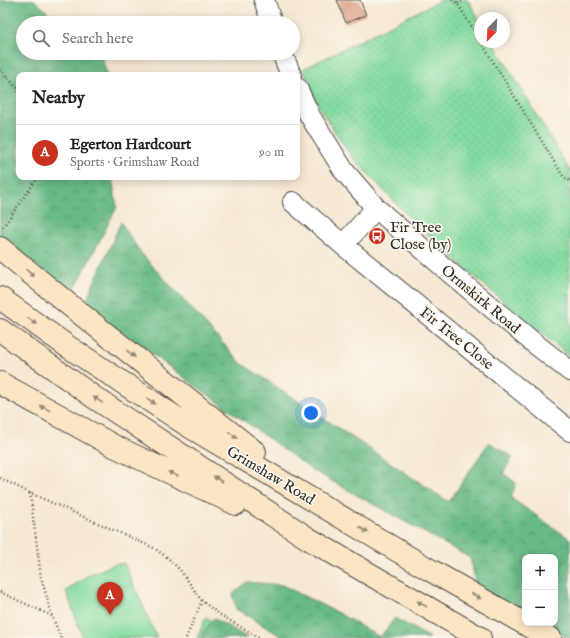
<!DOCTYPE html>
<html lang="en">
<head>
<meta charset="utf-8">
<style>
	:root { --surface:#fff; --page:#f6f6f6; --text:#202124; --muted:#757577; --line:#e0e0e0; --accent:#c8321e }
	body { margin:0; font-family:"IM FELL English",serif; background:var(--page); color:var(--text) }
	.controls { position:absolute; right:12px; bottom:12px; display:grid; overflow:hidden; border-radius:8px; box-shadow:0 2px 10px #0003 }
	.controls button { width:36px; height:36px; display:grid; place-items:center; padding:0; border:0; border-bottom:1px solid var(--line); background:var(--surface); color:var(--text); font:20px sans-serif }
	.compass { position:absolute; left:474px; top:12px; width:36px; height:36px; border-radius:50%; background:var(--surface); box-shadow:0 2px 10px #0003; rotate:204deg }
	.you { position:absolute; left:311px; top:413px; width:14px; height:14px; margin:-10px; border:3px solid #fff; border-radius:50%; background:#1a73e8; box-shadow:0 0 0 6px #1a73e833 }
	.badge { display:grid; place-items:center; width:26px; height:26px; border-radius:50%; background:var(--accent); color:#fff; font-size:13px; font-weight:700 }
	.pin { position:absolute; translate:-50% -33px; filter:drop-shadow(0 1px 2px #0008) }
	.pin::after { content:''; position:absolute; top:21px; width:14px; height:12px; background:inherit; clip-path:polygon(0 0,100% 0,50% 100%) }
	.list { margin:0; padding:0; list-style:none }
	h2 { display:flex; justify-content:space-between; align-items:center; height:52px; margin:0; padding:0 16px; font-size:17px }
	h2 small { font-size:13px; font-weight:400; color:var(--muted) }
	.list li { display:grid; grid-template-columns:26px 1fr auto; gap:12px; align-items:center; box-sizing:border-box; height:56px; padding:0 16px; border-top:1px solid var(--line) }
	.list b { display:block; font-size:15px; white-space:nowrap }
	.list p { margin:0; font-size:13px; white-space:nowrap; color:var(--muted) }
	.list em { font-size:13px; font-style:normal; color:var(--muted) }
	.icon { flex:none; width:22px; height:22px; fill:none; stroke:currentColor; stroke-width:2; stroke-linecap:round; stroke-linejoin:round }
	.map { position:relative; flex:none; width:570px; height:638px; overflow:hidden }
	.search { position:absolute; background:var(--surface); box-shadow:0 2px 10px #0003; left:16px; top:16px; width:284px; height:44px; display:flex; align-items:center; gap:10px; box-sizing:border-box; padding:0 14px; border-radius:22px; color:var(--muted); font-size:15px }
	.panel { position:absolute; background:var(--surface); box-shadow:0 2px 10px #0003; left:16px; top:72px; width:284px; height:108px; border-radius:8px }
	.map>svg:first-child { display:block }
</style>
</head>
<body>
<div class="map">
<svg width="570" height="638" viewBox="0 0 570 638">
	<defs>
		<pattern id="grass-dots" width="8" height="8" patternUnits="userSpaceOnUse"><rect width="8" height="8" fill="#81da9f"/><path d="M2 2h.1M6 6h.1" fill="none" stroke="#70bb89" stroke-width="1.8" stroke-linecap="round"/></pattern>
		<pattern id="forest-crowns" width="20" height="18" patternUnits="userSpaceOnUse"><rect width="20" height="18" fill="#68ba86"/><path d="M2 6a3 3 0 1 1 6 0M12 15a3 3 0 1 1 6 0" fill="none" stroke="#56976e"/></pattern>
		<pattern id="building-back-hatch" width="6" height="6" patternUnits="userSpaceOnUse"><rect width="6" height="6" fill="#df9e82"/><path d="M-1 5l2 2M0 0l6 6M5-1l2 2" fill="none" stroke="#b5816b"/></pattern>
	</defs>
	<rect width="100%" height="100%" fill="#fbf7ec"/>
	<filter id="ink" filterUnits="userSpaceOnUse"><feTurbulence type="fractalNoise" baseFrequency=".025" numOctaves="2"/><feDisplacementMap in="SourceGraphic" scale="8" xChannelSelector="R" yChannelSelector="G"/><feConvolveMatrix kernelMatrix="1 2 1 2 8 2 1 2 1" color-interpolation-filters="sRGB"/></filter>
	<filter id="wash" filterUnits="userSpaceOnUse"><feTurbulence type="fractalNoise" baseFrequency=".012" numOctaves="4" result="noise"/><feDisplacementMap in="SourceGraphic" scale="16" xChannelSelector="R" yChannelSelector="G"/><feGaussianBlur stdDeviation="0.9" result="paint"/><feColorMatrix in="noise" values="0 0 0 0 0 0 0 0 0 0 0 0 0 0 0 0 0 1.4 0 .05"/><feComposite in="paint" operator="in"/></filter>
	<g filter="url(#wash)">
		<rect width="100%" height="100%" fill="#f6e8d3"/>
		<path fill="url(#grass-dots)" stroke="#568265" d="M441,0h27l12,21v21h13l77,129v186l-92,-77 -66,-60 -61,-64 -31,-47 -17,-40z
			M206,617l34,21h-43z"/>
		<path fill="url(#forest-crowns)" stroke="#4a7258" d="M0,0h34l26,23h-37v30h78l6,22h-88v102h93l5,30 -45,87 -72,-58z
			M121,222l19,30 101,111 208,139 40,-60 24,15 -10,16 13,10 -5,15 59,41v99h-3l-27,-15h15v-66h-30v58l-48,-27 -7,-30 -158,-88 -228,-165z
			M247,582l35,3 56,28 42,24 15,-19 35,20h-146l-48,-29 -3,-15z
			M214,618l34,20h-47l2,-5z"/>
		<path fill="#81da9f" stroke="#568265" d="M124,563l33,75h-74l-17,-47 21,-15 25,-11z"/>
		<g id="blocks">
			<path fill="url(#building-back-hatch)" d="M337,0h23l6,15 -20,8z"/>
		</g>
	</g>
	<g filter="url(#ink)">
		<use href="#blocks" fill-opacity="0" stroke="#494744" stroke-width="1"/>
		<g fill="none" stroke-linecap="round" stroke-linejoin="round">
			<g stroke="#494744" stroke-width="22">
				<path id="street" d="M264,0l8,23
					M282,53l9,22
					M297,88l13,28 34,55 32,37 73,64 85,71 36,28
					M293,202l50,43 227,186
					M343,245l33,-37"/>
			</g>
			<g stroke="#494744" stroke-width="24">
				<path id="secondary" d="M0,248l67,55 188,149
					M0,298l67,48 120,79 243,145 120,68
					M0,330l95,68 214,141 171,99
					M0,383l114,63 122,58"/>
			</g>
			<path stroke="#494744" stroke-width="2.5" stroke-dasharray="1 3" stroke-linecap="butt" d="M452,0l5,3
				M466,0l-9,3 23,37
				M481,42l82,134 7,5
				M0,70l17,18 2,4
				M3,227l35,-50
				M0,478l30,15 124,55 14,10 12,12 22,31 17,13 40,24
				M30,493l11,84 11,39 9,22
				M0,592l52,24
				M186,638l16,-37"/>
			<use href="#street" stroke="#fff" stroke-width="20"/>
			<use href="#secondary" stroke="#fce5c4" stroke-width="22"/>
		</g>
		<defs><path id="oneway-solid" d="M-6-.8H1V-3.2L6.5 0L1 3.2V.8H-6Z"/></defs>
		<g fill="#948878">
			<use href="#oneway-solid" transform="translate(30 273) rotate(40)"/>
			<use href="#oneway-solid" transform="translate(32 321) rotate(35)"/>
			<use href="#oneway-solid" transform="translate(131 354) rotate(39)"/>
			<use href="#oneway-solid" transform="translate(98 400) rotate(-146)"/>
			<use href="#oneway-solid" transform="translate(151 401) rotate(33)"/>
			<use href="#oneway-solid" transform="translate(45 408) rotate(-151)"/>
			<use href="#oneway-solid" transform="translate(233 435) rotate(38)"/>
			<use href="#oneway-solid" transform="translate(173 474) rotate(-155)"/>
			<use href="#oneway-solid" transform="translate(218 479) rotate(-147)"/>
			<use href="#oneway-solid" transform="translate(364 530) rotate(31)"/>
			<use href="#oneway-solid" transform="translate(476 596) rotate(30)"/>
			<use href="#oneway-solid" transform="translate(422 604) rotate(-150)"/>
		</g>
	</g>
	<defs>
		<g id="bus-disc" transform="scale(0.9)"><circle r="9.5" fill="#c8321e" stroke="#fbf7ec"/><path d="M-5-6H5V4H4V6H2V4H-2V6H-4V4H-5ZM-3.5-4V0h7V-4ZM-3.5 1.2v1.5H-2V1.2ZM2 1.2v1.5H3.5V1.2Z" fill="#fff"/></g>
	</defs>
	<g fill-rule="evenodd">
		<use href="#bus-disc" x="377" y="236"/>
	</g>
	<g text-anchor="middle" stroke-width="3.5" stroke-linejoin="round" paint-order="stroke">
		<g font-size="15" fill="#2b2b2b" stroke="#fbf7ec" text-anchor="start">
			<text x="390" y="232">Fir Tree<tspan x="390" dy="17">Close (by)</tspan></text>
		</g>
		<g font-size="15" fill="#2b2b2b" stroke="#fbf7ec">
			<text transform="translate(481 299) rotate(40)" y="5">Ormskirk Road</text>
			<text transform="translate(457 338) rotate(39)" y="5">Fir Tree Close</text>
			<text transform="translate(271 475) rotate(31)" y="5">Grimshaw Road</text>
		</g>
	</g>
</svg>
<div class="controls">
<button>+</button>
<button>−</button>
</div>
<svg class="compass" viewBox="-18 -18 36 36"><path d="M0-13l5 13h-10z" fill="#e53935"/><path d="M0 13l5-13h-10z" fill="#757577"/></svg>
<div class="you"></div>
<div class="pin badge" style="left:110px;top:615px">A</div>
<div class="search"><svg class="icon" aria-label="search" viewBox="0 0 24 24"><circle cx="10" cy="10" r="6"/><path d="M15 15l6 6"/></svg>Search here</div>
<section class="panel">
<h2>Nearby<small></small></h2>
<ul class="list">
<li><span class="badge">A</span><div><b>Egerton Hardcourt</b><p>Sports · Grimshaw Road</p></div><em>90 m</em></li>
</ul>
</section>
</div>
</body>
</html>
